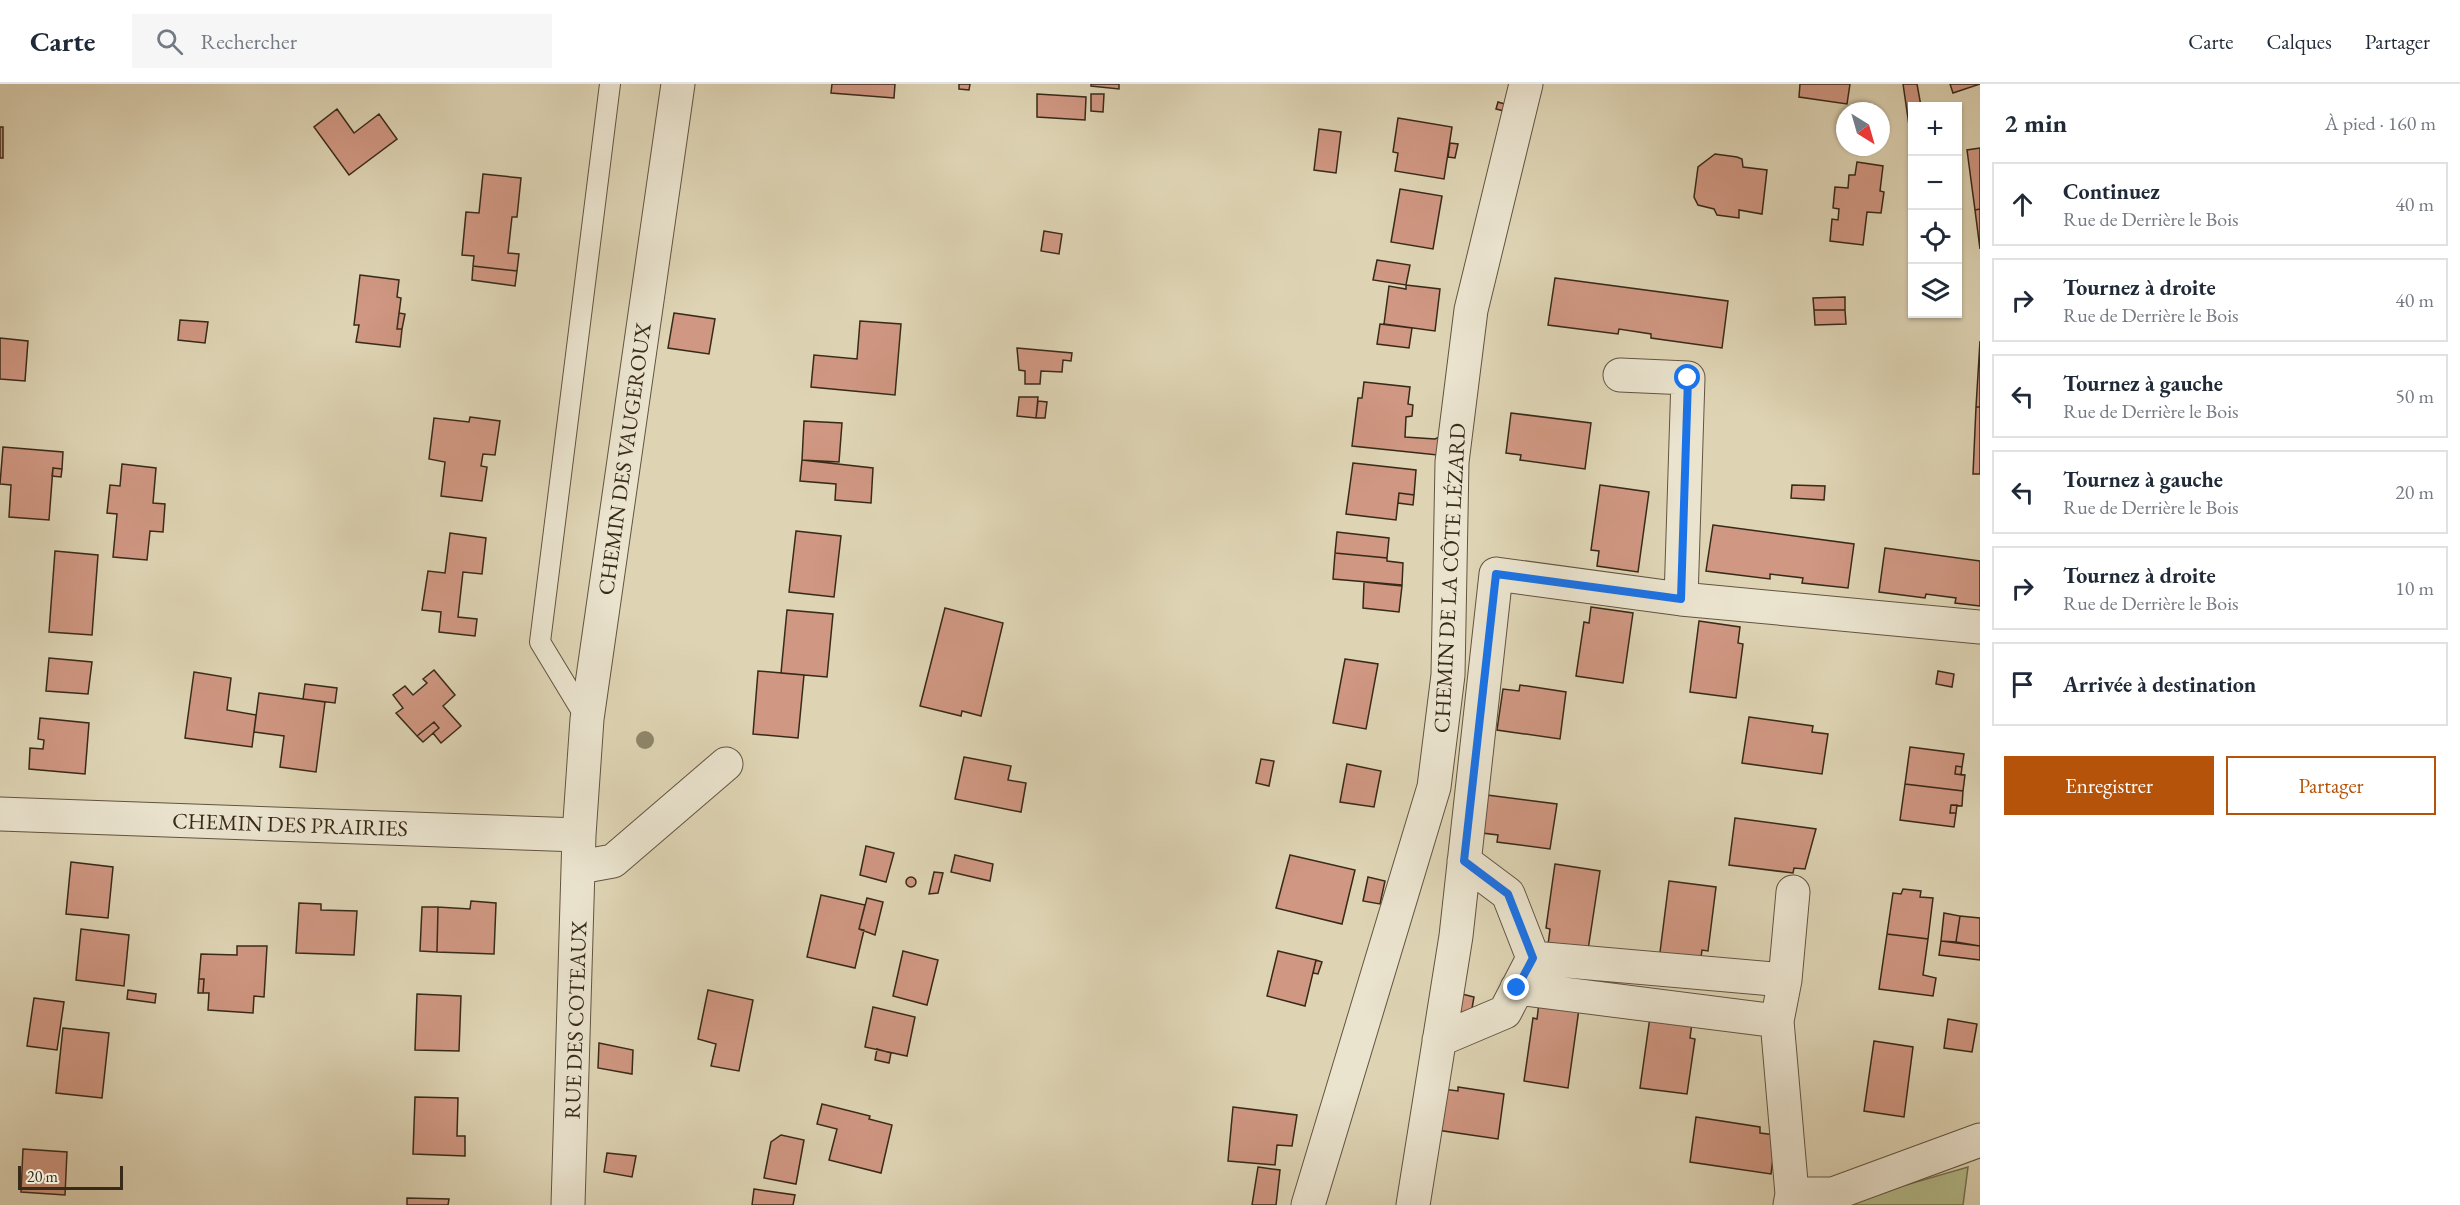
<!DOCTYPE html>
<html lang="fr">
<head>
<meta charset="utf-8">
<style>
	:root { --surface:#fff; --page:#f6f6f7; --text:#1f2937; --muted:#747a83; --line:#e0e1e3; --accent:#b45309 }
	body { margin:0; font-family:"EB Garamond",serif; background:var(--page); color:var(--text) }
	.controls { position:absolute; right:18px; top:18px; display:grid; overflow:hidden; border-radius:0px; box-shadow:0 2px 4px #0004 }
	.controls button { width:54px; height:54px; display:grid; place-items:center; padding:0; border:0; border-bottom:2px solid var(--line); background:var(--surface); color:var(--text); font:30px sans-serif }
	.compass { position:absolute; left:1836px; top:18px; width:54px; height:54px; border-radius:50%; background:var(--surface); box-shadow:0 2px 4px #0004; rotate:143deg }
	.scale { position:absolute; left:18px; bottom:15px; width:105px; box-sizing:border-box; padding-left:6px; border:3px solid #382a19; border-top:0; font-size:16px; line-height:21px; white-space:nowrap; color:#382a19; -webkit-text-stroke:4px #eae3ce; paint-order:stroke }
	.stop { position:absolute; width:18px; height:18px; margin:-14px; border:4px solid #1a73e8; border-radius:50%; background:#fff }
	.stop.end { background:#1a73e8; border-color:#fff; box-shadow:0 2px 6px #0008 }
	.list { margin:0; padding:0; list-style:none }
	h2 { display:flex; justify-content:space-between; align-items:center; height:78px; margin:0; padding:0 24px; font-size:26px }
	h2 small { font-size:20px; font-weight:400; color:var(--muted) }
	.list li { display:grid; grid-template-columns:39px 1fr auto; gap:18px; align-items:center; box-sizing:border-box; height:84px; margin:0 12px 12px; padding:0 12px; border:2px solid var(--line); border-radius:0px }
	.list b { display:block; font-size:22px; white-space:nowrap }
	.list p { margin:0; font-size:20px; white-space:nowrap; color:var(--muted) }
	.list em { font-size:20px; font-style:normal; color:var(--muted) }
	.actions { display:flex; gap:12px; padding:18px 24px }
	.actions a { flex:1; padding:14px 0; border:2px solid var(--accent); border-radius:0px; text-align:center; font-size:21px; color:var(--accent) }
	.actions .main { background:var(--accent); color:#fff }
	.icon { flex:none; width:33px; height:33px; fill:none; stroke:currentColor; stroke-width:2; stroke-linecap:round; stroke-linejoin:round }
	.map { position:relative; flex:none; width:1980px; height:1121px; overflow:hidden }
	header { display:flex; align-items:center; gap:36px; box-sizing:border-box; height:84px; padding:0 30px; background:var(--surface); border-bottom:2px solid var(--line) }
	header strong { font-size:28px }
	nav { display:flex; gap:33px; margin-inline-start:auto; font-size:21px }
	.search { width:420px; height:54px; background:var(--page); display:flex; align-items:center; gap:15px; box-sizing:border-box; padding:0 21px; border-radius:0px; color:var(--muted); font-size:22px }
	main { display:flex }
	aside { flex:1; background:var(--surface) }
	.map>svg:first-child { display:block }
</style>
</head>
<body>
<header>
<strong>Carte</strong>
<div class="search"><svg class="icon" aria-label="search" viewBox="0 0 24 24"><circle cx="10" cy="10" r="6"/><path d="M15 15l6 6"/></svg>Rechercher</div>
<nav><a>Carte</a><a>Calques</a><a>Partager</a></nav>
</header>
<main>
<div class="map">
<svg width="1980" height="1121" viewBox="0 0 1980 1121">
	<rect width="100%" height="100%" fill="#ded4b4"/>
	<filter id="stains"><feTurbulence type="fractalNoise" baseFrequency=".00333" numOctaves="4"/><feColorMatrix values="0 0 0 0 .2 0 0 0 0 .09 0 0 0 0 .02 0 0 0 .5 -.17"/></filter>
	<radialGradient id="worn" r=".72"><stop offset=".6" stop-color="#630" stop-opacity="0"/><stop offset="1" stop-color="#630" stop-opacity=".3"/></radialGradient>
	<path fill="#b4bc8b" stroke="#767352" stroke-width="1.5" d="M1968,1083l-5,38h-120v-2z"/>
	<path fill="#d09782" stroke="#382a19" stroke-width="1.5" d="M832,0h63l-1,14 -63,-5z
		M959,0h11l-1,6 -10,-1z
		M1091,0h28v5l-28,-3z
		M1800,0h50l-3,20 -48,-7z
		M1903,0h14l4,22h-9v11l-4,1z
		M1950,0h30l-27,9z
		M1037,10l49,3 -1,23 -48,-3z
		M1091,10h13l-1,18 -12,-1z
		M1498,18l7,2 -1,7 -8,-2z
		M337,25l17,24 25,-19 18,25 -48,36 -35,-48z
		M1912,33v31l-4,-30z
		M1398,34l54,9 -8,52 -49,-8 3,-18 -5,-1z
		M0,43h3v31h-3z
		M1319,45l22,3 -5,41 -22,-3z
		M1450,59l8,1 -3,14 -7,-1z
		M1980,64v61l-5,1 -8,-60z
		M1715,70l22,3 5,2 1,8 24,3 -5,44 -23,-4v8l-22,-3 -3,-6 -16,-4 -4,-8 4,-30z
		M1857,78l26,4 -3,25 4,1 -3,21 -14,-1 -4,33 -33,-4 2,-22 6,1 1,-11 -6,-1 2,-21 13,1 1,-13h6z
		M483,90l38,4 -4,39h-5l-4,36 11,1 -2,17 -44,-5 1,-10 -12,-1 4,-43 13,1z
		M1400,105l42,7 -9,53 -42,-7z
		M1980,125v40l-5,-39z
		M1044,147l18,3 -3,20 -18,-3z
		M1377,176l33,5 -4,20 -33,-5z
		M473,182l44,5 -2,15 -43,-6z
		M360,191l39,5 -2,17 4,1 -4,31h5l-2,18 -44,-5 3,-17h-5z
		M1555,194l173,23 -6,47 -71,-10v-4l-32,-5 -1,5 -70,-9z
		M1406,201l34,4 -5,42 -51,-7 5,-38 17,3z
		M1845,213v13h-31l-1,-12z
		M1814,226h31l1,14 -31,1z
		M399,229l6,1 -3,15h-5z
		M674,229l41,6 -6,35 -41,-6z
		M180,236l28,2 -3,21 -27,-3z
		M860,237l41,3 -6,71 -84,-8 3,-32 43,4z
		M1380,240l32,4 -3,20 -32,-4z
		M0,254l28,3 -3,40 -25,-2z
		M1980,257v66h-4z
		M1017,264l55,5 -1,8 -8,-1 -1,12 -21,-1 -1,13h-15v-13l-6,-1z
		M1364,298l46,5 -2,17 5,1 -1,11 -6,1 -1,20 30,2 14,-6 -2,23 -95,-10 6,-48h4z
		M1019,313h19l-2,21 -19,-2z
		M1038,317l9,1 -2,16h-9z
		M1976,323h4v67h-7z
		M1511,329l80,10 -6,46 -65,-9 1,-5 -15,-2z
		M470,333l30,4 -5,34 -12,-1 -2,12 6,1 -5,34 -41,-5 4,-34 -16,-3 5,-41 35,4z
		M804,337l38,2 -3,39 -37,-2z
		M3,363l60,5 -1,17 -9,-1 -4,52 -40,-3 2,-32 -11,-1z
		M802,376l71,8 -2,35 -36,-3 1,-16 -36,-3z
		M1353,379l63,7 -2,25 -15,-2 -3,27 -50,-6z
		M122,380l34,4 -3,35 12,1 -2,28 -13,-1 -3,29 -34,-3 4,-43 -10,-1 3,-28 10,1z
		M53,384l9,1 -1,8 -9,-1z
		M1600,401l49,7 -11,80 -41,-6 2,-15 -8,-1z
		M1792,401l33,1 -1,14 -33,-2z
		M1399,409l15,2 -1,10 -15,-2z
		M1713,441l141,19 -6,44 -46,-5 1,-5 -33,-4v5l-64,-8z
		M796,447l45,5 -7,61 -45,-5z
		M1337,448l52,6 -2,20 -52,-5z
		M450,449l36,5 -4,36 -19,-2 -5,45 19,2 -2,17 -36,-4 2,-20 -19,-2 6,-39 17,2z
		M1885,464l95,13v45l-25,-3 1,-5 -30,-4 -1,4 -46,-6z
		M55,467l43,4 -6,80 -43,-3z
		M1335,469l52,5v3l16,2 -1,22 -69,-6z
		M1364,498l38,4 -3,26 -36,-4z
		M1591,523l42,6 -10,70 -47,-7 8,-54 5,1z
		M945,524l58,15 -22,93 -19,-5 -1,5 -41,-10z
		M787,526l46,4 -6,63 -46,-4z
		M1699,537l41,6 -2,16 5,1 -7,54 -46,-6z
		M49,574l43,4 -4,32 -42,-3z
		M1345,575l33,5 -12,65 -33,-6z
		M434,586l21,25 -12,11 18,20 -20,17 -8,-10 6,-5 -5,-6 -17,14 -21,-23 7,-5 -10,-13 12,-9 8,9 14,-12 -4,-4z
		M758,587l46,4 -6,63 -45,-4z
		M1938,587l16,3 -2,13 -16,-3z
		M194,588l37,6 -4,32 29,5 -4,32 -67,-9z
		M305,600l32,4 -2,15 -32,-4z
		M1520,601l46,7 -6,47 -63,-9 6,-41 16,2z
		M259,609l66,9 -9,70 -36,-5 4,-31 -30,-4z
		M1749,633l64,9 -1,6 16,2 -6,40 -80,-11z
		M40,634l49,5 -4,51 -56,-5 1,-21 13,1 1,-9 -6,-1z
		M434,638l5,6 -16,14 -6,-6z
		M1910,663l54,7 -2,13 -6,-1 -1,8 10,1 -2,16 -58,-7z
		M964,673l47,9 -3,14 18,3 -5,29 -66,-13z
		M1261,675l13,2 -5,25 -13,-3z
		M1347,680l34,7 -7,36 -34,-5z
		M1956,682l6,1 -1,8 -6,-1z
		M1905,700l58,7 -1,15 -11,-1 -1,8h6l-2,14 -54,-7z
		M1487,711l70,9 -7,45 -53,-7 1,-7 -16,-2z
		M1951,721h6l-1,8h-6z
		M1735,734l81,11 -11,40 -11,-1 -1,5 -64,-8z
		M866,762l28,7 -8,29 -26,-7z
		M955,771l38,9 -3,17 -39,-9z
		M1290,771l65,15 -13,54 -66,-16z
		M71,778l42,5 -5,51 -42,-4z
		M1555,780l45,7 -12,79 -40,-5 2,-16 -4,-1z
		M934,788l9,1 -5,20 -9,1z
		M1368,793l17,4 -5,23 -17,-3z
		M906 798a5 5 0 1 1 10 0a5 5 0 1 1-10 0Z
		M1669,797l47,6 -8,64 -6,-1 -2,15 -41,-5z
		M1903,805l18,2 -1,6 13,1 -5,41 -41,-5 6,-41 8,1z
		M821,811l44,10 -6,24 5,1 -9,38 -48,-11z
		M867,814l16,4 -8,33 -16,-6z
		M471,817l25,2 -2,51 -57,-2 1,-45 32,2z
		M299,819l22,1v6l36,1 -3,44 -58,-2z
		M422,823h16l-1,45 -17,-1z
		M1944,829l16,3 -4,26 -15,-1z
		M1960,832l20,2v28l-24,-4z
		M81,845l48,6 -5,51 -48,-6z
		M1887,850l41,5 -5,36 13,3 -3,18 -54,-7z
		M1941,857l39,5v14l-41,-5z
		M237,862h30l-3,51 -10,-1 -1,17 -45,-3 1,-17h-6l1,-14h-5l2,-25 36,1z
		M903,867l35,9 -11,45 -34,-9z
		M1278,867l38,9 -11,46 -38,-10z
		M1316,876l6,2 -4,12 -5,-1z
		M199,895h5l-1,14h-5z
		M128,906l28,4 -1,9 -28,-4z
		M708,906l45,10 -14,71 -28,-5 5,-22 -18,-5z
		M417,910l44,2 -2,55 -44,-1z
		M1462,910l12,3 -3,17 -12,-2z
		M34,914l30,4 -7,48 -30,-4z
		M1539,919l40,6 -11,79 -44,-7 9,-63 4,1z
		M873,923l42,10 -8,39 -42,-9z
		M1650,933l42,6 -2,15 5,1 -8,55 -47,-6z
		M1948,935l29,5 -5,28 -28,-4z
		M63,944l46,5 -7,65 -46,-5z
		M1874,957l39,6 -9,70 -40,-6z
		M599,959l34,7 -1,24 -34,-6z
		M877,965l14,4 -2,10 -14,-3z
		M1458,1003l46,7 -6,45 -61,-9 6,-41 15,2z
		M415,1013l43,1 -1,38h8v20l-52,-2z
		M822,1020l48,12 -1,3 23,6 -11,48 -52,-13 8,-31 -20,-5z
		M1233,1023l64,8 -5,31 -15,-1 -2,20 -47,-4z
		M1696,1033l64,10v6l16,2 -5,39 -81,-12z
		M781,1051l23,5 -8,44 -32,-6 7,-36z
		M23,1065l44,3 -2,43 -44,-3z
		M607,1069l29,3 -4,21 -28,-5z
		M1258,1083l22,3 -4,35h-24z
		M754,1105l41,6 -2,10h-41z
		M407,1114l42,1 -1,6h-41z"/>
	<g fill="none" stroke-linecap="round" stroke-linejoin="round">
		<g stroke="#625440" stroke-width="22">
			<path id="lane" d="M586,634l-46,-76 70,-558"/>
		</g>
		<g stroke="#625440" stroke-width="35">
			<path id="street" d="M1620,291l68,3 -7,221
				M0,730l579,21
				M580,783l33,-6 113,-97
				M1533,874l252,22
				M1517,904l260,33
				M1439,956l66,-28 28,-54 -25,-64 -44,-33
				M1792,1110l-15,-173 8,-41 8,-88
				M568,1121l11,-370 8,-116 91,-635
				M1308,1121l126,-418 14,-112 4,-213 19,-152 55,-226
				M1413,1121l43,-269 40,-362 185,25 299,28
				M1790,1121l2,-11h41l147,-54"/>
		</g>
		<use href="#lane" stroke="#eae3ce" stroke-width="20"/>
		<use href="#street" stroke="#eae3ce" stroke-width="33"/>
	</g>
	<circle fill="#90866b" cx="645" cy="656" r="9"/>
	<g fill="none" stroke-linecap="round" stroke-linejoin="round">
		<path stroke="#1a73e8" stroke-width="8" d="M1517,904l16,-30 -25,-64 -44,-33 32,-287 185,25 7,-221"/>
	</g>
	<g text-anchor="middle" stroke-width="6" stroke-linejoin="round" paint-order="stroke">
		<g font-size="22" fill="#382a19" stroke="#eae3ce">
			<text transform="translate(624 375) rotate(-82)" y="8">CHEMIN DES VAUGEROUX</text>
			<text transform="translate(1449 494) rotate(-87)" y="8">CHEMIN DE LA CÔTE LÉZARD</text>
			<text transform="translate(290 740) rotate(2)" y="8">CHEMIN DES PRAIRIES</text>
			<text transform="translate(575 936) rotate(-88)" y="8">RUE DES COTEAUX</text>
		</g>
	</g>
	<rect width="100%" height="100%" filter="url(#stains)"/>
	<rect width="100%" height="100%" fill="url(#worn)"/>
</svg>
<div class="controls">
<button>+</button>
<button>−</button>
<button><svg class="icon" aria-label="locate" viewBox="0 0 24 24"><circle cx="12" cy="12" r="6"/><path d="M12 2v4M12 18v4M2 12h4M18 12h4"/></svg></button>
<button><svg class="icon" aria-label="layers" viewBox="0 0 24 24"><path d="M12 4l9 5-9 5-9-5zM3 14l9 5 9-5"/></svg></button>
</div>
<svg class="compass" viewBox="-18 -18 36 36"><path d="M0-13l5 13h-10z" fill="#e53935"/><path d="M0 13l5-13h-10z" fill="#747a83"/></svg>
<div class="scale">20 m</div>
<div class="stop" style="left:1688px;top:294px"></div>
<div class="stop end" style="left:1517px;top:904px"></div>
</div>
<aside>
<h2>2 min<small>À pied · 160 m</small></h2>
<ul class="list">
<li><svg class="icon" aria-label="ahead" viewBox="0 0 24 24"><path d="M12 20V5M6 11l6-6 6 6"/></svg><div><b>Continuez</b><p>Rue de Derrière le Bois</p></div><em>40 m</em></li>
<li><svg class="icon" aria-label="right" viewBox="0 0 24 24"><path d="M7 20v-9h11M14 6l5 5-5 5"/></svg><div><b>Tournez à droite</b><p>Rue de Derrière le Bois</p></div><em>40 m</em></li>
<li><svg class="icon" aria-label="left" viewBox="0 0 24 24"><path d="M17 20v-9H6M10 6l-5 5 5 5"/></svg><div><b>Tournez à gauche</b><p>Rue de Derrière le Bois</p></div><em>50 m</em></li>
<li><svg class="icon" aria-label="left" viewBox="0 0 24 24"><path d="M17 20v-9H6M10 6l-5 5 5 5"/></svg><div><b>Tournez à gauche</b><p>Rue de Derrière le Bois</p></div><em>20 m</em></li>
<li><svg class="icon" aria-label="right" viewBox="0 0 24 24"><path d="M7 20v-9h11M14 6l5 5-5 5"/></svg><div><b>Tournez à droite</b><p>Rue de Derrière le Bois</p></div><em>10 m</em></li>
<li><svg class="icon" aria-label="arrive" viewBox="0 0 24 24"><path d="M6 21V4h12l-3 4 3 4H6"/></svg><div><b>Arrivée à destination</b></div></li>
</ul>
<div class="actions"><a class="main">Enregistrer</a><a>Partager</a></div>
</aside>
</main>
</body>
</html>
